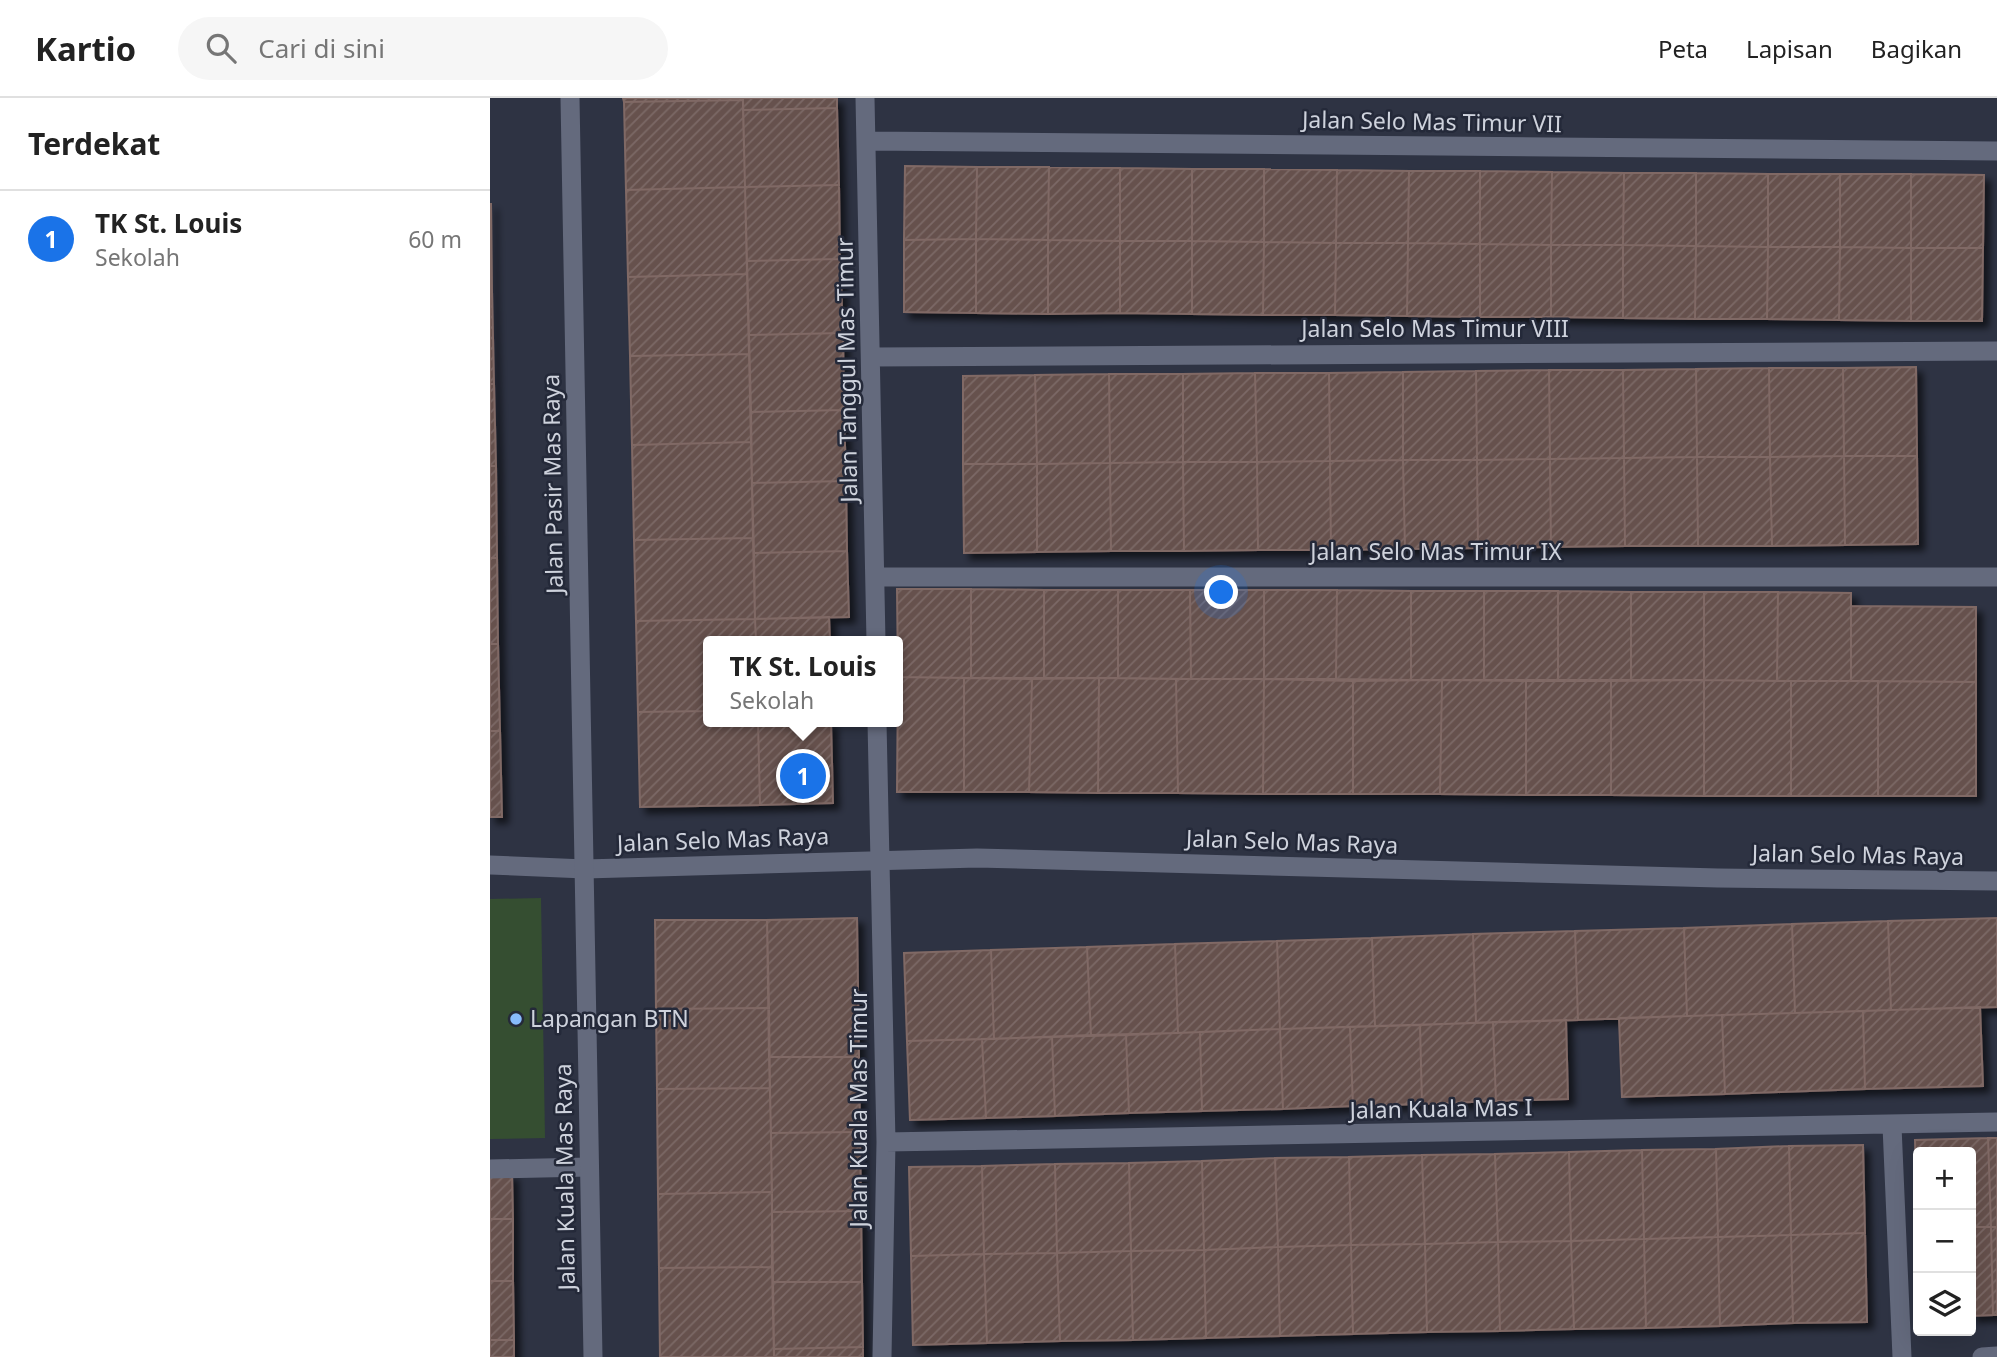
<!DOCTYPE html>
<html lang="id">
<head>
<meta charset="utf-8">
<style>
	:root { --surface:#fff; --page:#f6f6f6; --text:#222; --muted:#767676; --line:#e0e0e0; --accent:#1a73e8 }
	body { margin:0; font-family:"Noto Sans",sans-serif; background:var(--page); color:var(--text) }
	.controls { position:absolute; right:21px; bottom:21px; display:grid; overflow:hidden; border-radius:7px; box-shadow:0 7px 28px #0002 }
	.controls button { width:63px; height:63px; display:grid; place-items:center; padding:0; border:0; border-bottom:2px solid var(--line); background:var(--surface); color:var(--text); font:35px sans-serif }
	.you { position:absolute; left:732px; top:495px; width:24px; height:24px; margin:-18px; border:5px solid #fff; border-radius:50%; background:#1a73e8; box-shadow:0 0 0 10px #1a73e833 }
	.badge { display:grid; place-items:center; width:46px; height:46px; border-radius:50%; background:var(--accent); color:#fff; font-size:23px; font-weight:700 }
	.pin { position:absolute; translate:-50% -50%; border:4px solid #fff; box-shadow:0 2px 7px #0006 }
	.popup { position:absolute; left:213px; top:538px; width:200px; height:91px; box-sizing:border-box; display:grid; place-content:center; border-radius:7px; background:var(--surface); filter:drop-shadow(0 2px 5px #0005); font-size:23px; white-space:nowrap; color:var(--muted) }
	.popup b { font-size:26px; color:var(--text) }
	.popup::after { content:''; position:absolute; left:50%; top:100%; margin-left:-14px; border:14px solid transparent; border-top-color:var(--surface) }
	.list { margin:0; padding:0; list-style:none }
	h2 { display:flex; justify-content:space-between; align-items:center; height:91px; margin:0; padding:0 28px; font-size:30px }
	h2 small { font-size:23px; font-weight:400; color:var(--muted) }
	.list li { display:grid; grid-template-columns:46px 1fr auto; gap:21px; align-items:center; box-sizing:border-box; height:98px; padding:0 28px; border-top:2px solid var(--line) }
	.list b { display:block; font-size:26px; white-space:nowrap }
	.list p { margin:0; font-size:23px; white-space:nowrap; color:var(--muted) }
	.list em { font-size:23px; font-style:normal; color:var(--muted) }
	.icon { flex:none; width:38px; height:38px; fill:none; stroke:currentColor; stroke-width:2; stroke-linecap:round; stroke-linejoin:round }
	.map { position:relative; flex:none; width:1507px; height:1259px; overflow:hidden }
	header { display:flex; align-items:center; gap:42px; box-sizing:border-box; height:98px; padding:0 35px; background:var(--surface); border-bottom:2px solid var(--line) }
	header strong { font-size:33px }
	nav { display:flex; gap:38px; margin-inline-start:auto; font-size:24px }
	.search { width:490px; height:63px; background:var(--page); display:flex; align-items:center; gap:18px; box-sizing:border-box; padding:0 24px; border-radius:38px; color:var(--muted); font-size:26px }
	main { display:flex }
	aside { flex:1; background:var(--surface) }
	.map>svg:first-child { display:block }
</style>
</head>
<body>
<header>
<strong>Kartio</strong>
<div class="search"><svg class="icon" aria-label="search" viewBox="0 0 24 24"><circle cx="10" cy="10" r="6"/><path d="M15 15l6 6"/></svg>Cari di sini</div>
<nav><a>Peta</a><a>Lapisan</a><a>Bagikan</a></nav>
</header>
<main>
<aside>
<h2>Terdekat<small></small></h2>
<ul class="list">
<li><span class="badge">1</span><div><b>TK St. Louis</b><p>Sekolah</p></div><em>60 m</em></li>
</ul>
</aside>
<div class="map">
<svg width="1507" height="1259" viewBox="0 0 1507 1259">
	<defs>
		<pattern id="building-hatch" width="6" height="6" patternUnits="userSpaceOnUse" patternTransform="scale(1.75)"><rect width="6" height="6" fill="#66514d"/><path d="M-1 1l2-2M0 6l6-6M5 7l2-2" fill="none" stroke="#7b6966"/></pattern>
		<filter id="shadow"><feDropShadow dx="6" dy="6" stdDeviation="3.5" flood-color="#0009"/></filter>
	</defs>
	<rect width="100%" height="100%" fill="#2e3343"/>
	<path fill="#354e31" d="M51,800l4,240 -55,1v-240z"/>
	<path fill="url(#building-hatch)" stroke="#806965" stroke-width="2" filter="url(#shadow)" d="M133,0h120v2l-119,2z
		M253,0h94v10l-94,2z
		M253,2l2,87 -119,3 -2,-88z
		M347,10l2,77 -94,2 -2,-77z
		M415,68l72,1 -1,72 -72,1z
		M487,69h72l-1,73 -72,-1z
		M559,69l71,1v73l-72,-1z
		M630,70l72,1v72h-72z
		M702,71h72v73l-72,-1z
		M774,71l73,1 -1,73 -72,-1z
		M847,72l72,1 -1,72h-72z
		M919,73h71v73l-72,-1z
		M990,73l72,1 -1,73 -71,-1z
		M1062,74l72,1 -1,72h-72z
		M1134,75h72v73l-73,-1z
		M1206,75l72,1v73l-72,-1z
		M1278,76h72v73h-72z
		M1350,76h71v74l-71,-1z
		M1421,76l73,1 -1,73h-72z
		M349,87l1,74 -93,2 -2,-74z
		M255,89l2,87 -119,3 -2,-87z
		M1,106l1,88h-2v-88z
		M486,141l72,1v74l-72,-1z
		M486,141v74l-72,-1v-72z
		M558,142l72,1v72l-72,1z
		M630,143h72v73l-72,-1z
		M702,143l72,1 -1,73 -71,-1z
		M774,144l72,1 -1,72h-72z
		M846,145h72l-1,73 -72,-1z
		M918,145l72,1v73l-73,-1z
		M990,146l71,1v72h-71z
		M1061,147h72v73l-72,-1z
		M1133,147l73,1 -1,73 -72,-1z
		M1206,148l72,1 -1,72h-72z
		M1278,149h72l-1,73 -72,-1z
		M1350,149l71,1v73l-72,-1z
		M1421,150h72l-1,73h-71z
		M350,161l3,74 -94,2 -2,-74z
		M257,176l2,80 -119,2 -2,-79z
		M0,194h2l2,92h-4z
		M353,235l1,77 -93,2 -2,-77z
		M259,256l2,88 -119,3 -2,-89z
		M1426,269l1,89h-73l-1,-88z
		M1279,270h74l1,88 -74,1z
		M1279,270l1,89h-73l-1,-88z
		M1206,271l1,88 -73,1 -1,-88z
		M1059,272l1,89 -73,1 -1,-89z
		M1059,272h74l1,88 -74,1z
		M986,273l1,89h-74v-88z
		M913,274v88l-73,1 -1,-88z
		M765,275l2,89h-74v-88z
		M765,275h74l1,88 -73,1z
		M619,276h74v88l-73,1z
		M619,276l1,89 -73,1 -2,-89z
		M545,277l2,89h-74v-88z
		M0,286h4l2,82h-6z
		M354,312l2,71 -94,2 -1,-71z
		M261,344l2,96 -119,2 -2,-95z
		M1354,358h73l1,88 -73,1z
		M1354,358l1,89 -73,1 -2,-89z
		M1207,359h73l2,89h-74z
		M1207,359l1,89h-73l-1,-88z
		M1134,360l1,88 -74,1 -1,-88z
		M1060,361l1,88 -73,1 -1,-88z
		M913,362l2,89 -74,1 -1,-89z
		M913,362h74l1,88 -73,1z
		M840,363l1,89h-73l-1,-88z
		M693,364h74l1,88 -74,1z
		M693,364l1,89h-73l-1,-88z
		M620,365l1,88 -74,1v-88z
		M473,366h74v88l-73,1z
		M0,368h6l1,92h-7z
		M356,383l1,70 -93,2 -2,-70z
		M263,440l2,81 -119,2 -2,-81z
		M357,453l2,66 -94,2 -1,-66z
		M0,460h7l1,86h-8z
		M407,491h74v89l-73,-1z
		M481,491l73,1v88h-73z
		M554,492h74v88h-74z
		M628,492h72l1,89 -73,-1z
		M700,492h74v89h-73z
		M774,492h73l-1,89h-72z
		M847,492l74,1v89l-75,-1z
		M921,493h73v89h-73z
		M994,493h74v89h-74z
		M1068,493l73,1v88h-73z
		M1141,494h73v88h-73z
		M1214,494h74l-1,89 -73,-1z
		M1288,494l73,1v88h-74z
		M1361,508l125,1v75l-125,-1z
		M339,519l1,24h-74l-1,-22z
		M265,521l1,22h-48v70l-70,1 -2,-91z
		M0,546h8l2,87h-10z
		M408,579l66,1v114h-67z
		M474,580l68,1 -3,113h-65z
		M609,580l-1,115 -69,-1 3,-113z
		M609,580l77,1 2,114h-80z
		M686,581h88l-1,115 -85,-1z
		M774,581l89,2v113h-90z
		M952,582l-2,114h-87v-113z
		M952,582l84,1v114l-86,-1z
		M1214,582l87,1v115h-87z
		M1214,582v116l-93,-1v-114z
		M1036,583h85v114h-85z
		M1301,583h87v115h-87z
		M1388,583l98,1v114h-98z
		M218,613v11h50l2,83 -120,2 -2,-95z
		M268,624h73l2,81 -73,2z
		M0,633h10l2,86h-12z
		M367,820l2,139h-90l-2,-137z
		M1507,820v89l-106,3 -3,-89z
		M165,822h112l2,88 -113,1z
		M1398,823l3,89 -96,3 -3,-89z
		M1302,826l3,89 -108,3 -3,-88z
		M1194,830l3,88 -109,4 -3,-89z
		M1085,833l3,89 -102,3 -3,-89z
		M983,836l3,89 -101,3 -3,-88z
		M882,840l3,88 -95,3 -3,-88z
		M787,843l3,88 -102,4 -3,-89z
		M685,846l3,89 -87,2 -4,-88z
		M597,849l4,88 -97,4 -3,-89z
		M501,852l3,89 -87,2 -3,-88z
		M1490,909l3,79 -118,3 -2,-78z
		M279,910l1,80 -113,1 -1,-80z
		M1373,913l2,78 -140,5 -3,-79z
		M1232,917l3,79 -103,3 -3,-79z
		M1076,922l2,79 -72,2 -3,-79z
		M1003,924l3,79 -74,3 -2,-79z
		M930,927l2,79 -69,2 -3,-79z
		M860,929l3,79 -70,3 -3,-80z
		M790,931l3,80 -81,2 -2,-79z
		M710,934l2,79 -73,2 -3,-78z
		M636,937l3,78 -74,3 -3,-79z
		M562,939l3,79 -69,2 -4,-79z
		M492,941l4,79 -76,2 -3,-79z
		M279,959h90l1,75 -89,1z
		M280,990l2,104 -114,2 -1,-105z
		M370,1034l1,79 -89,1 -1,-79z
		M1498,1040l3,89h-20v-75h-53l-1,76 -2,-88z
		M1498,1040h9v89h-6z
		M1373,1047l2,88 -74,2 -2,-89z
		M1299,1048l2,89 -73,2 -2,-88z
		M1226,1051l2,88 -74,2 -2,-89z
		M1152,1052l2,89 -73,2 -2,-89z
		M1079,1054l2,89 -73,1 -3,-88z
		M1005,1056l3,88 -73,2 -3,-89z
		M932,1057l3,89 -74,1 -2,-88z
		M859,1059l2,88 -73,2 -3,-89z
		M785,1060l3,89 -74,3 -2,-89z
		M712,1063l2,89 -73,1 -2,-88z
		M639,1065l2,88 -74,2 -2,-89z
		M565,1066l2,89 -73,1 -2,-88z
		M492,1068l2,88 -73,2 -2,-89z
		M22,1076l1,45h-23v-44z
		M282,1094v75l-113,1 -1,-74z
		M371,1113l1,71h-89l-1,-70z
		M0,1121h23v62h-23z
		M1481,1129h20l2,88 -22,1z
		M1501,1129h6v88h-4z
		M1375,1135l2,89 -74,1 -2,-88z
		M1301,1137l2,88 -73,3 -2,-89z
		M1228,1139l2,89 -74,2 -2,-89z
		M1154,1141l2,89 -72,1 -3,-88z
		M1081,1143l3,88 -74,2 -2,-89z
		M1008,1144l2,89 -73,1 -2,-88z
		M935,1146l2,88 -74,2 -2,-89z
		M861,1147l2,89 -73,2 -2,-89z
		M788,1149l2,89 -74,2 -2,-88z
		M714,1152l2,88 -73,2 -2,-89z
		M641,1153l2,89 -73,1 -3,-88z
		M567,1155l3,88 -73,2 -3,-89z
		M494,1156l3,89 -74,2 -2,-89z
		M282,1169l2,90h-114l-1,-89z
		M0,1183h23l1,59h-24z
		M283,1184h89l1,65 -89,2z
		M0,1242h24v17h-24z
		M373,1249v10h-89v-8z"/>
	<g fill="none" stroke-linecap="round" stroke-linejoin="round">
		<path stroke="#646a7d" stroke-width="19" d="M375,0l11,543
			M376,43l1131,10
			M383,259l1124,-6
			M386,479h1121
			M387,624l9,420 -4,215
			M0,767l95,4 392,-11 741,20 279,3
			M1402,1028l10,231
			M396,1044l1111,-20
			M0,1071l99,-2
			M1492,1259l15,-1"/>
		<path stroke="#646a7d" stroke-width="19" d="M80,0l23,1259"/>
	</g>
	<circle fill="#87bbfb" stroke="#242939" stroke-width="2.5" cx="26" cy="921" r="7"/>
	<g text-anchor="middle" stroke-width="5" stroke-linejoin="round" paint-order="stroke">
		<g font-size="23" fill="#ced2dc" stroke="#242939">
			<text transform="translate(942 24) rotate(1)" y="8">Jalan Selo Mas Timur VII</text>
			<text x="945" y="239">Jalan Selo Mas Timur VIII</text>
			<text transform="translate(357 272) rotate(-91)" y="8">Jalan Tanggul Mas Timur</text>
			<text transform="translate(63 386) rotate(-91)" y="8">Jalan Pasir Mas Raya</text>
			<text x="946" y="462">Jalan Selo Mas Timur IX</text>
			<text transform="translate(233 742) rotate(-2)" y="8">Jalan Selo Mas Raya</text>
			<text transform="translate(802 744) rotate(2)" y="8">Jalan Selo Mas Raya</text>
			<text transform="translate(1368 757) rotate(1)" y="8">Jalan Selo Mas Raya</text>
			<text transform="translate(369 1010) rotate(-90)" y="8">Jalan Kuala Mas Timur</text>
			<text transform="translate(951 1011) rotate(-1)" y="8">Jalan Kuala Mas I</text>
			<text transform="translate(75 1079) rotate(-91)" y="8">Jalan Kuala Mas Raya</text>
		</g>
		<g font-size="23" fill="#ced2dc" stroke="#242939" text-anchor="start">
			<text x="40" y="929">Lapangan BTN</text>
		</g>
	</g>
</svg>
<div class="controls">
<button>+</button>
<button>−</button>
<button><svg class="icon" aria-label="layers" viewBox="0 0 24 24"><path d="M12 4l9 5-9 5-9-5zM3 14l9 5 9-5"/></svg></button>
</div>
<div class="you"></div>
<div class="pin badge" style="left:313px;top:678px">1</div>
<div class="popup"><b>TK St. Louis</b>Sekolah</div>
</div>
</main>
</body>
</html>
